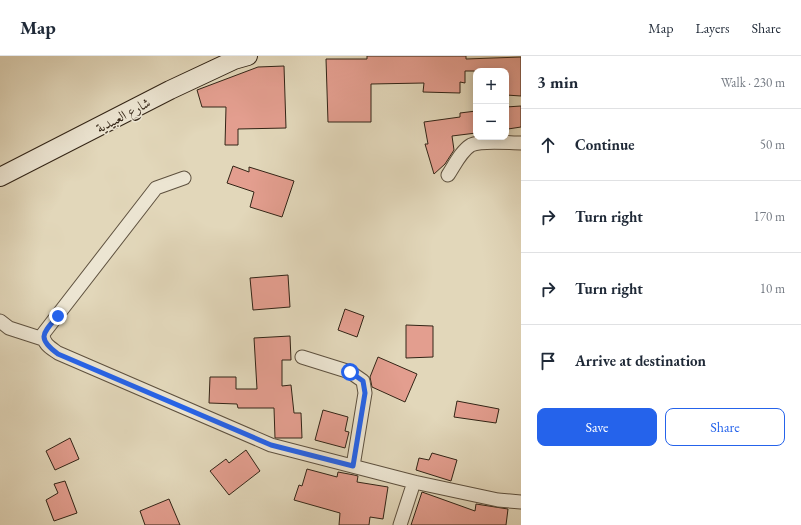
<!DOCTYPE html>
<html lang="en">
<head>
<meta charset="utf-8">
<style>
	:root { --surface:#fff; --page:#f6f6f7; --text:#1f2937; --muted:#747a83; --line:#e0e1e3; --accent:#2563eb }
	body { margin:0; font-family:"EB Garamond",Amiri,serif; background:var(--page); color:var(--text) }
	.controls { position:absolute; right:12px; top:12px; display:grid; overflow:hidden; border-radius:8px; box-shadow:0 2px 10px #0003 }
	.controls button { width:36px; height:36px; display:grid; place-items:center; padding:0; border:0; border-bottom:1px solid var(--line); background:var(--surface); color:var(--text); font:20px sans-serif }
	.stop { position:absolute; width:12px; height:12px; margin:-9px; border:3px solid #2563eb; border-radius:50%; background:#fff }
	.stop.end { background:#2563eb; border-color:#fff; box-shadow:0 1px 4px #0008 }
	.list { margin:0; padding:0; list-style:none }
	h2 { display:flex; justify-content:space-between; align-items:center; height:52px; margin:0; padding:0 16px; font-size:17px }
	h2 small { font-size:13px; font-weight:400; color:var(--muted) }
	.list li { display:grid; grid-template-columns:26px 1fr auto; gap:12px; align-items:center; box-sizing:border-box; height:72px; padding:0 16px; border-top:1px solid var(--line) }
	.list b { display:block; font-size:15px; white-space:nowrap }
	.list em { font-size:13px; font-style:normal; color:var(--muted) }
	.actions { display:flex; gap:8px; padding:12px 16px }
	.actions a { flex:1; padding:9px 0; border:1px solid var(--accent); border-radius:8px; text-align:center; font-size:14px; color:var(--accent) }
	.actions .main { background:var(--accent); color:#fff }
	.icon { flex:none; width:22px; height:22px; fill:none; stroke:currentColor; stroke-width:2; stroke-linecap:round; stroke-linejoin:round }
	.map { position:relative; flex:none; width:521px; height:469px; overflow:hidden }
	header { display:flex; align-items:center; gap:24px; box-sizing:border-box; height:56px; padding:0 20px; background:var(--surface); border-bottom:1px solid var(--line) }
	header strong { font-size:19px }
	nav { display:flex; gap:22px; margin-inline-start:auto; font-size:14px }
	main { display:flex }
	aside { flex:1; background:var(--surface) }
	.map>svg:first-child { display:block }
</style>
</head>
<body>
<header>
<strong>Map</strong>
<nav><a>Map</a><a>Layers</a><a>Share</a></nav>
</header>
<main>
<div class="map">
<svg width="521" height="469" viewBox="0 0 521 469">
	<rect width="100%" height="100%" fill="#e2d7ba"/>
	<filter id="stains"><feTurbulence type="fractalNoise" baseFrequency=".005" numOctaves="4"/><feColorMatrix values="0 0 0 0 .2 0 0 0 0 .09 0 0 0 0 .02 0 0 0 .5 -.17"/></filter>
	<radialGradient id="worn" r=".72"><stop offset=".6" stop-color="#630" stop-opacity="0"/><stop offset="1" stop-color="#630" stop-opacity=".3"/></radialGradient>
	<path fill="#e39e8f" stroke="#322416" d="M367,0h99v3l55,-2v39l-15,-1v-24h-41v12l-5,-1v11l-37,-1 1,-9 -53,1v38h-43l-2,-63h41z
		M284,10l2,62 -48,1v16h-13l1,-38h-24l-5,-17 61,-23z
		M521,50v21l-13,2 -2,-22z
		M476,55v22l-24,3 2,14 -9,14 -11,10 -9,-30h3l-4,-22 36,-5v-4z
		M233,110l16,6v-5l45,14 -12,36 -32,-10 4,-15 -27,-9z
		M288,219l2,32 -37,3 -3,-32z
		M345,253l19,7 -7,21 -19,-7z
		M406,269l27,1v31l-27,1z
		M290,280l1,24h-9v26l9,-1 3,28h7l1,25h-27l-1,-30h-36l-1,-4 -28,-1 1,-26h26v12h21l-3,-51z
		M378,301l39,17 -12,28 -33,-15 -2,-10z
		M457,345l42,8 -3,14 -42,-6z
		M323,354l25,7 -3,14 4,1 -4,16 -30,-8z
		M70,382l9,21 -24,11 -9,-19z
		M246,394l14,21 -31,24 -19,-24 16,-12 3,4z
		M432,397l25,7 -6,21 -35,-11 3,-12 10,2z
		M307,413l30,8 1,-5 16,3 4,1 -1,6 31,5 -5,32 -13,-2 -1,8h-30l1,-12 -46,-13 5,-15 3,1z
		M65,425l12,32 -23,8 -8,-21 12,-7 -4,-9z
		M422,436l53,19 1,-7 32,5 -2,16h-95z
		M169,443l11,26h-35l-5,-14z"/>
	<g fill="none" stroke-linecap="round" stroke-linejoin="round">
		<g stroke="#5e513f" stroke-width="15">
			<path id="street" d="M448,119c6,-9 13,-24 23,-30 11,-5 38,-2 50,-2
				M184,122l-28,10 -113,146c0,10 8,14 15,19l213,92 143,37 84,18 23,2
				M0,265l9,7 34,11
				M302,301l48,15 13,9 2,12 -12,73
				M400,469l14,-43"/>
		</g>
		<g stroke="#322416" stroke-width="20">
			<path id="secondary" d="M0,121l170,-87 64,-30 14,-4"/>
		</g>
		<use href="#street" stroke="#ece5d2" stroke-width="13"/>
		<use href="#secondary" stroke="#ece5d2" stroke-width="18"/>
	</g>
	<g fill="none" stroke-linecap="round" stroke-linejoin="round">
		<path stroke="#2563eb" stroke-width="5" d="M58,260c-15,17 -22,22 0,38l213,91 82,21 12,-73 -2,-12 -13,-9"/>
	</g>
	<g text-anchor="middle" stroke-width="3" stroke-linejoin="round" paint-order="stroke">
		<g font-size="14" fill="#322416" stroke="#ece5d2">
			<text transform="translate(123 59) rotate(-28)" y="5">شارع العبيدية</text>
		</g>
	</g>
	<rect width="100%" height="100%" filter="url(#stains)"/>
	<rect width="100%" height="100%" fill="url(#worn)"/>
</svg>
<div class="controls">
<button>+</button>
<button>−</button>
</div>
<div class="stop" style="left:350px;top:316px"></div>
<div class="stop end" style="left:58px;top:260px"></div>
</div>
<aside>
<h2>3 min<small>Walk · 230 m</small></h2>
<ul class="list">
<li><svg class="icon" aria-label="ahead" viewBox="0 0 24 24"><path d="M12 20V5M6 11l6-6 6 6"/></svg><div><b>Continue</b></div><em>50 m</em></li>
<li><svg class="icon" aria-label="right" viewBox="0 0 24 24"><path d="M7 20v-9h11M14 6l5 5-5 5"/></svg><div><b>Turn right</b></div><em>170 m</em></li>
<li><svg class="icon" aria-label="right" viewBox="0 0 24 24"><path d="M7 20v-9h11M14 6l5 5-5 5"/></svg><div><b>Turn right</b></div><em>10 m</em></li>
<li><svg class="icon" aria-label="arrive" viewBox="0 0 24 24"><path d="M6 21V4h12l-3 4 3 4H6"/></svg><div><b>Arrive at destination</b></div></li>
</ul>
<div class="actions"><a class="main">Save</a><a>Share</a></div>
</aside>
</main>
</body>
</html>
